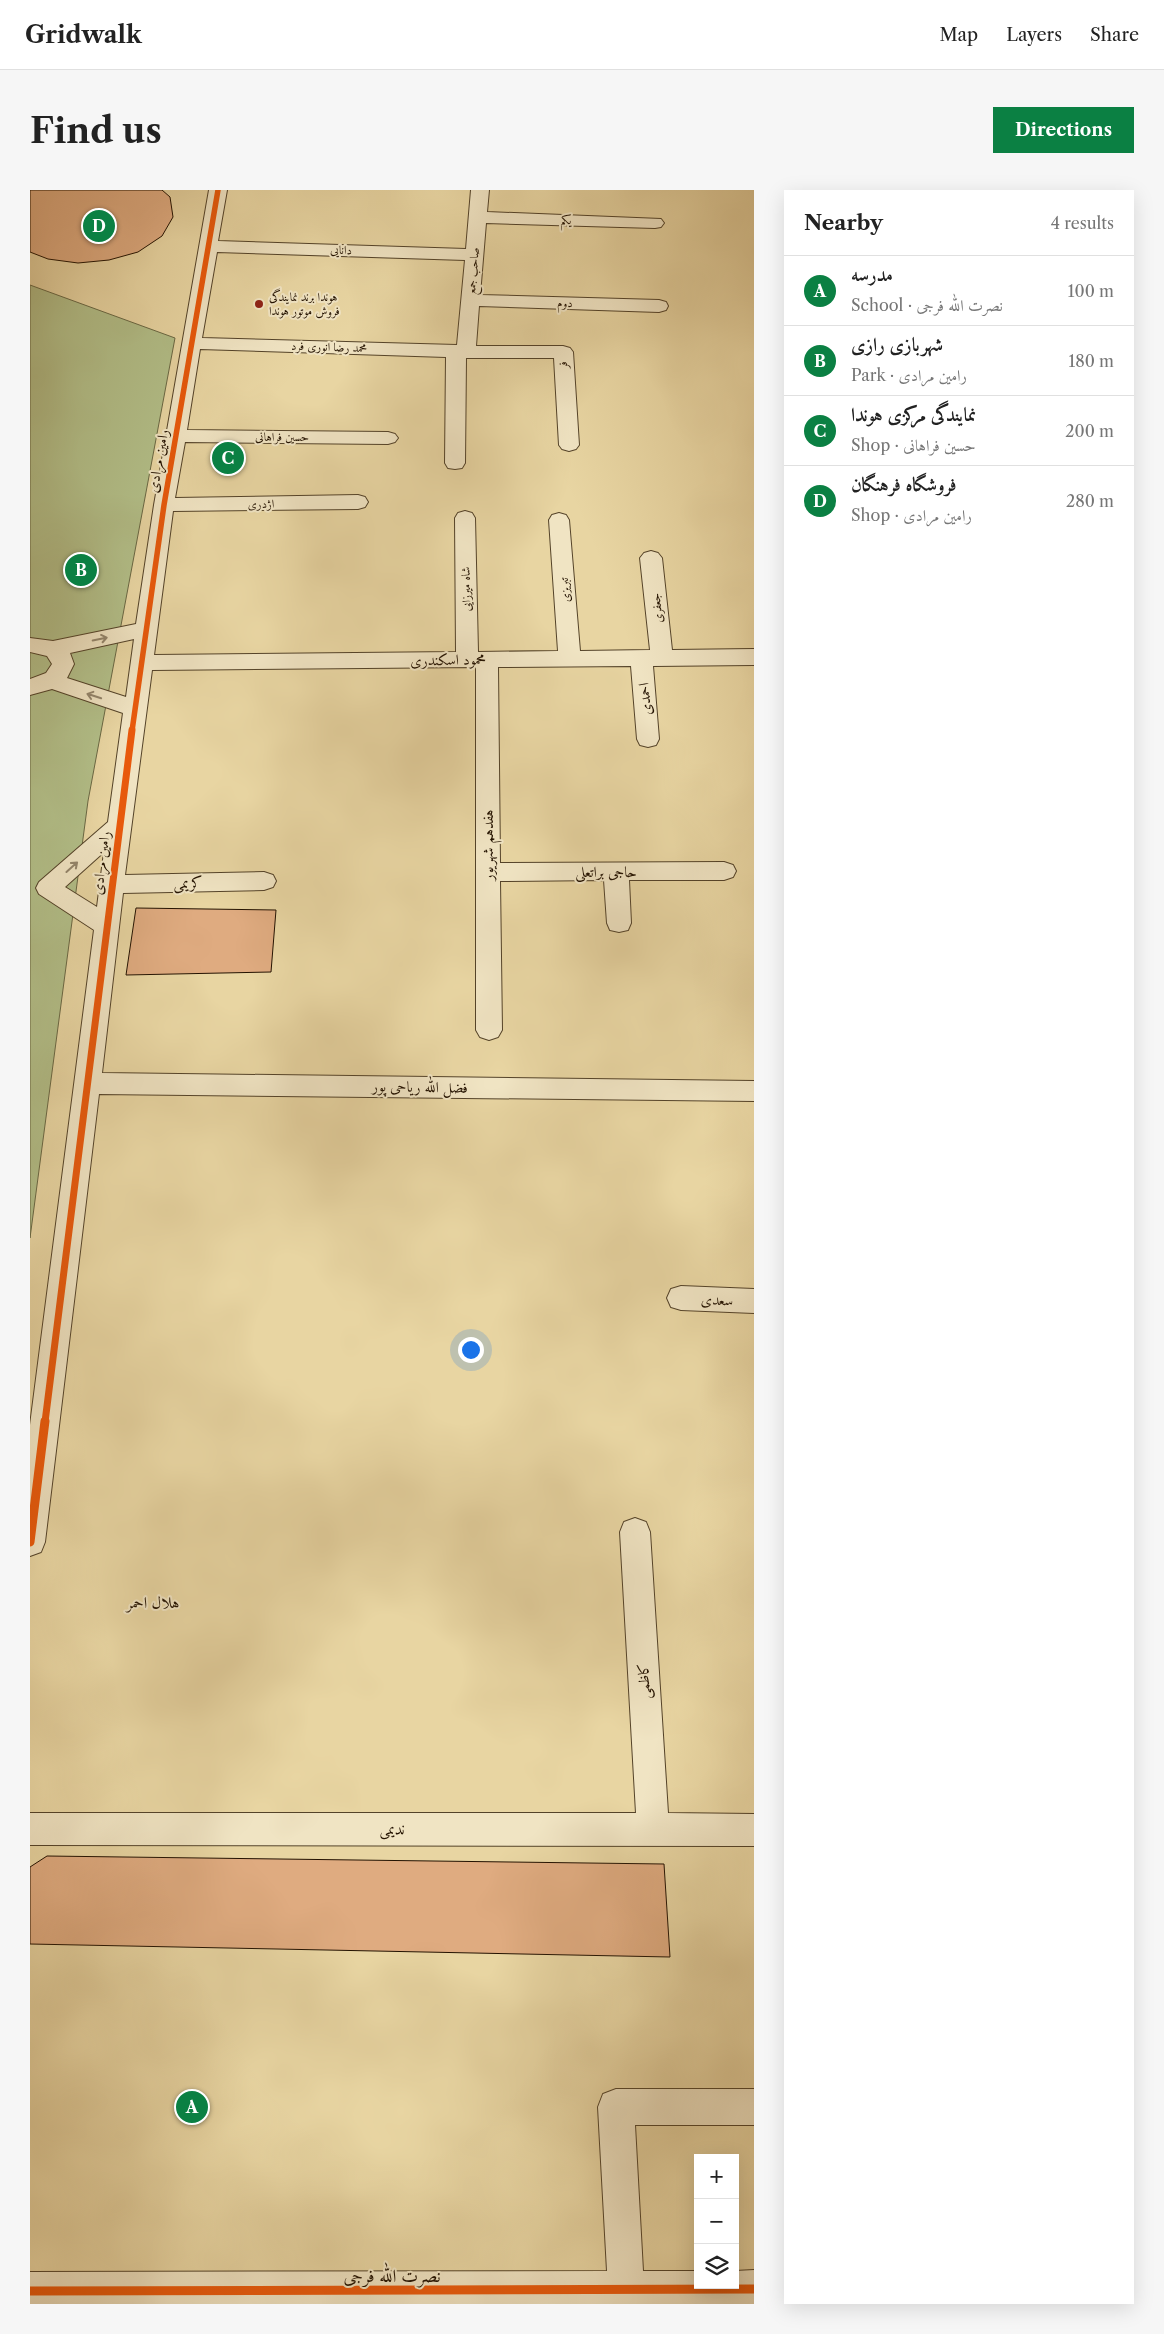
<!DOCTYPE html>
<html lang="en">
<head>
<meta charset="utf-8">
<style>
	:root { --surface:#fff; --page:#f6f6f6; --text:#222; --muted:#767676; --line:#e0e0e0; --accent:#0b8043 }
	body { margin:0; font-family:"Libre Caslon Text",Amiri,serif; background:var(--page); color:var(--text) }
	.controls { position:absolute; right:15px; bottom:15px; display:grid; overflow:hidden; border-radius:0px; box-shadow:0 5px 20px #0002 }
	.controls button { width:45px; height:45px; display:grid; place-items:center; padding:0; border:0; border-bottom:1px solid var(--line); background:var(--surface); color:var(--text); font:25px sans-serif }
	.you { position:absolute; left:440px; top:1159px; width:18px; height:18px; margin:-12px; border:4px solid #fff; border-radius:50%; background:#1a73e8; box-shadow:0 0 0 8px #1a73e833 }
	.badge { display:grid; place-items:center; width:32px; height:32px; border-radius:50%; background:var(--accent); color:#fff; font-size:16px; font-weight:700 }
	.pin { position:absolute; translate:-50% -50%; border:2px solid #fff; box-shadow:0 1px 5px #0006 }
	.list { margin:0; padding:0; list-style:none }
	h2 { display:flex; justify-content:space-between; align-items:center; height:65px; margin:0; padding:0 20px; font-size:21px }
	h2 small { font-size:16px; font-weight:400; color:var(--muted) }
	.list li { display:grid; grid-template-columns:32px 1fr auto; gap:15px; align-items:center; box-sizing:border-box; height:70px; padding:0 20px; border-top:1px solid var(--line) }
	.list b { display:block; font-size:19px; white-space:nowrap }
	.list p { margin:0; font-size:16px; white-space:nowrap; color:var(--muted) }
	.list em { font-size:16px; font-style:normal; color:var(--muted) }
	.icon { flex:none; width:28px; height:28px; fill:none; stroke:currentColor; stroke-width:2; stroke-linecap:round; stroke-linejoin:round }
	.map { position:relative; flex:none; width:724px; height:2114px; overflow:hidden; border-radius:0px }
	header { display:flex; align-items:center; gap:30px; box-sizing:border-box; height:70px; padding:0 25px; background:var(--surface); border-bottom:1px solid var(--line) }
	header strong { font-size:24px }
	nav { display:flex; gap:28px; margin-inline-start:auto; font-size:18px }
	.intro { display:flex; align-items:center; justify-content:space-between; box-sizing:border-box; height:120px; padding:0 30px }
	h1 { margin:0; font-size:35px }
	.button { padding:12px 22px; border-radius:0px; background:var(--accent); color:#fff; font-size:18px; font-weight:700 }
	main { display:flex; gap:30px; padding:0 30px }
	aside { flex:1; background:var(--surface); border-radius:0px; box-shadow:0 5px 20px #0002 }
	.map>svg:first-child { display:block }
</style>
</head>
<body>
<header>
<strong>Gridwalk</strong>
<nav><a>Map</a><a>Layers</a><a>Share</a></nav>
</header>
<div class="intro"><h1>Find us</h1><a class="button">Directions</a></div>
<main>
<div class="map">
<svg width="724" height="2114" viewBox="0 0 724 2114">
	<rect width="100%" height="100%" fill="#e8d5a2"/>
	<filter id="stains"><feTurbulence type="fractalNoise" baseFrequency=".004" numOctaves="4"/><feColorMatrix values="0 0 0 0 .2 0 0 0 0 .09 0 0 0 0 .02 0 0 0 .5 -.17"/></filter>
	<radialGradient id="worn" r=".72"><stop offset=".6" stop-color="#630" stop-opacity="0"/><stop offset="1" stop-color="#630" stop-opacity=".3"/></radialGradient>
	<path fill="#b2be88" stroke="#6a6844" d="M0,95l145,53 -87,463 -58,437z"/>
	<path fill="#dfab80" stroke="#231201" d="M0,0h132l8,7 3,20 -11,19 -24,16 -29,8 -31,3 -30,-4 -18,-7z
		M106,718l140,2 -5,62 -145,3z
		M17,1666l617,8 6,93 -640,-13v-77z"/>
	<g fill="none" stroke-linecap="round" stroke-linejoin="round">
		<g stroke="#544329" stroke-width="2">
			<path id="minor" d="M179,0h18l-9,51 248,8 5,-59h18l-2,22 174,7 3,4 -3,4 -6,1 -169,-5 -6,72 179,5 7,2 2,4 -2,4 -7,2 -180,-6 -3,40h87l7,2 3,4 6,93 -3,4 -7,2 -7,-2 -3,-4 -5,-87h-88l-1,105 -3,5 -7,1 -7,-1 -3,-5 1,-106 -246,-8 -13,81 201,2 7,2 3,4 -3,4 -7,2 -203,-2 -10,56 183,-3 7,2 3,5 -3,5 -7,2 -185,2 -19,144 302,-3 -1,-134 3,-5 7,-2 7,2 3,5 3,134 80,-1 -9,-131 3,-5 7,-2 7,2 3,5 11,131 70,-1 -10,-92 4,-5 7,-2 7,2 4,5 10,92 82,-1v16l-101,1 6,73 -3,6 -8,2 -8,-2 -3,-6 -6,-73 -133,1 2,196 224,-1 9,3 3,6 -3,6 -9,3h-95l2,43 -3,7 -9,2 -9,-2 -3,-7 -3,-43 -104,1 2,149 -4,7 -9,3 -9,-3 -4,-7v-363l-324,3 -27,205 139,-3 9,3 3,6 -3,6 -9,3 -141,3 -21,180 652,8v20l-655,-7 -54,448 -4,10 -11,4v-131l64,-495 -55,-36 -3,-6 3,-6 69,-60 15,-109 -71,-24 -22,6v-16l16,-6 6,-9 -5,-8 -17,-4v-14l23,3 83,-17 18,-119zM187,62l248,8 -8,85 -255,-7zM104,449l-8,58 -59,-19 7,-14 -4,-11zM74,662l-7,55 -32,-20z
				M651,1096l73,3v24l-73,-3 -10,-3 -4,-9 4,-9z
				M605,1328l11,4 4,10 18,281 86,1v32l-724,-1v-32h606l-16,-281 4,-10z
				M586,1899h138v36h-119l8,146h55v14h37v-14l19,-1v34h-724v-32l577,-1 -9,-164 5,-13z"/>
		</g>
		<use href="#minor" fill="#f0e4c3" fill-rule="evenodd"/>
		<g stroke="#f0e4c3" stroke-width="8">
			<path id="cycleway-far2" d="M102,541l32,-226 54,-315"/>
		</g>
		<g stroke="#f0e4c3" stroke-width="10">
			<path id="cycleway-far1" d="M15,1232l87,-692"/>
		</g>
		<g stroke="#f0e4c3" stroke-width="12">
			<path id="cycleway" d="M0,1352l15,-121
				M0,2101l724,-2"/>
		</g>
		<use href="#cycleway-far2" stroke="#e8590c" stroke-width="5.5"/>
		<use href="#cycleway-far1" stroke="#e8590c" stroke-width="7"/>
		<use href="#cycleway" stroke="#e8590c" stroke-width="9"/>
	</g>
	<defs><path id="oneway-shaft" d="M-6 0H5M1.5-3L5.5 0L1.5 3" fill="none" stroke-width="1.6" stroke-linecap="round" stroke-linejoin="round" transform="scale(1.25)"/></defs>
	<g stroke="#94866c">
		<use href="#oneway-shaft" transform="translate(70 449) rotate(-12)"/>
		<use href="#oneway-shaft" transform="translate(64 506) rotate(-162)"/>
		<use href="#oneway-shaft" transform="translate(42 677) rotate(-42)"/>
	</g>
	<circle fill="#8f2418" stroke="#f0e4c3" stroke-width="2" cx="229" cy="114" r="5"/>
	<g text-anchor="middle" stroke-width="4" stroke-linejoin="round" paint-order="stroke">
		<g font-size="12" fill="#231201" stroke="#f0e4c3">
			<text transform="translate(536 30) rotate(2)" y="4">یکم</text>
			<text transform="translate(311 60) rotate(2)" y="4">دانایی</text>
			<text transform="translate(443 81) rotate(-85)" y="4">صاحب جمع</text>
			<text transform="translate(535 113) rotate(2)" y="4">دوم</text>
			<text transform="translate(299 157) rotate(2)" y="4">محمد رضا انوری فرد</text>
			<text transform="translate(533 175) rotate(-94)" y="4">فر</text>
			<text x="252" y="251">حسین فراهانی</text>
			<text transform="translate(231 314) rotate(-1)" y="4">اژدری</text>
			<text transform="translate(436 399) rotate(-91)" y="4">شاه میرزایی</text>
			<text transform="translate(535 400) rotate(-95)" y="4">تبریزی</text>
			<text transform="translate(627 418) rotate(-96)" y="4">جعفری</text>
		</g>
		<g font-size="12" fill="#231201" stroke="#f0e4c3" text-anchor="start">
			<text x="239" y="111">هوندا برند نمایندگی<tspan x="239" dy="14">فروش موتور هوندا</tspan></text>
		</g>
		<g font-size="15" fill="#231201" stroke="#f0e4c3">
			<text transform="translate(128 271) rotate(-80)" y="5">رامین مرادی</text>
			<text transform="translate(418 470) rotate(-1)" y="5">محمود اسکندری</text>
			<text transform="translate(615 509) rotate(-95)" y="5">احمدی</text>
			<text transform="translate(458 655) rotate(-90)" y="5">هفدهم شهریور</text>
			<text transform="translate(71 673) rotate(-83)" y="5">رامین مرادی</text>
			<text x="576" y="687">حاجی براتعلی</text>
			<text transform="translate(158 693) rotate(-1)" y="5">کریمی</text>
			<text transform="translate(390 897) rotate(1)" y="5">فضل الله ریاحی پور</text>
			<text transform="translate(687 1110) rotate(2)" y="5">سعدی</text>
			<text transform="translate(614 1491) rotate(-93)" y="5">کاظمی</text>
			<text x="362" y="1644">ندیمی</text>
		</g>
		<g font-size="16" fill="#231201" stroke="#f0e4c3">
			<text x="123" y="1418">هلال احمر</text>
		</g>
		<g font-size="18" fill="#231201" stroke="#f0e4c3">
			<text x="362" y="2092">نصرت الله فرجی</text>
		</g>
	</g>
	<rect width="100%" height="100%" filter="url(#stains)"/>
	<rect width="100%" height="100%" fill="url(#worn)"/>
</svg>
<div class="controls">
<button>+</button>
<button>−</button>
<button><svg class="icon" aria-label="layers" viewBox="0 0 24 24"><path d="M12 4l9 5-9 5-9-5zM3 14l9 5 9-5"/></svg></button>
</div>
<div class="you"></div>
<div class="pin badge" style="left:162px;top:1917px">A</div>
<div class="pin badge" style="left:51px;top:380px">B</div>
<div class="pin badge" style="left:198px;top:268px">C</div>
<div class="pin badge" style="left:69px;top:36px">D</div>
</div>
<aside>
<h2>Nearby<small>4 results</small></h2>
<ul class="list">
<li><span class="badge">A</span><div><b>مدرسه</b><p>School · نصرت الله فرجی</p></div><em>100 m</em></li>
<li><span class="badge">B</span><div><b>شهربازی رازی</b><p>Park · رامین مرادی</p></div><em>180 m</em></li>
<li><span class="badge">C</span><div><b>نمایندگی مرکزی هوندا</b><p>Shop · حسین فراهانی</p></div><em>200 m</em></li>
<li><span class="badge">D</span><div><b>فروشگاه فرهنگان</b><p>Shop · رامین مرادی</p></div><em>280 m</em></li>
</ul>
</aside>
</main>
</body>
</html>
